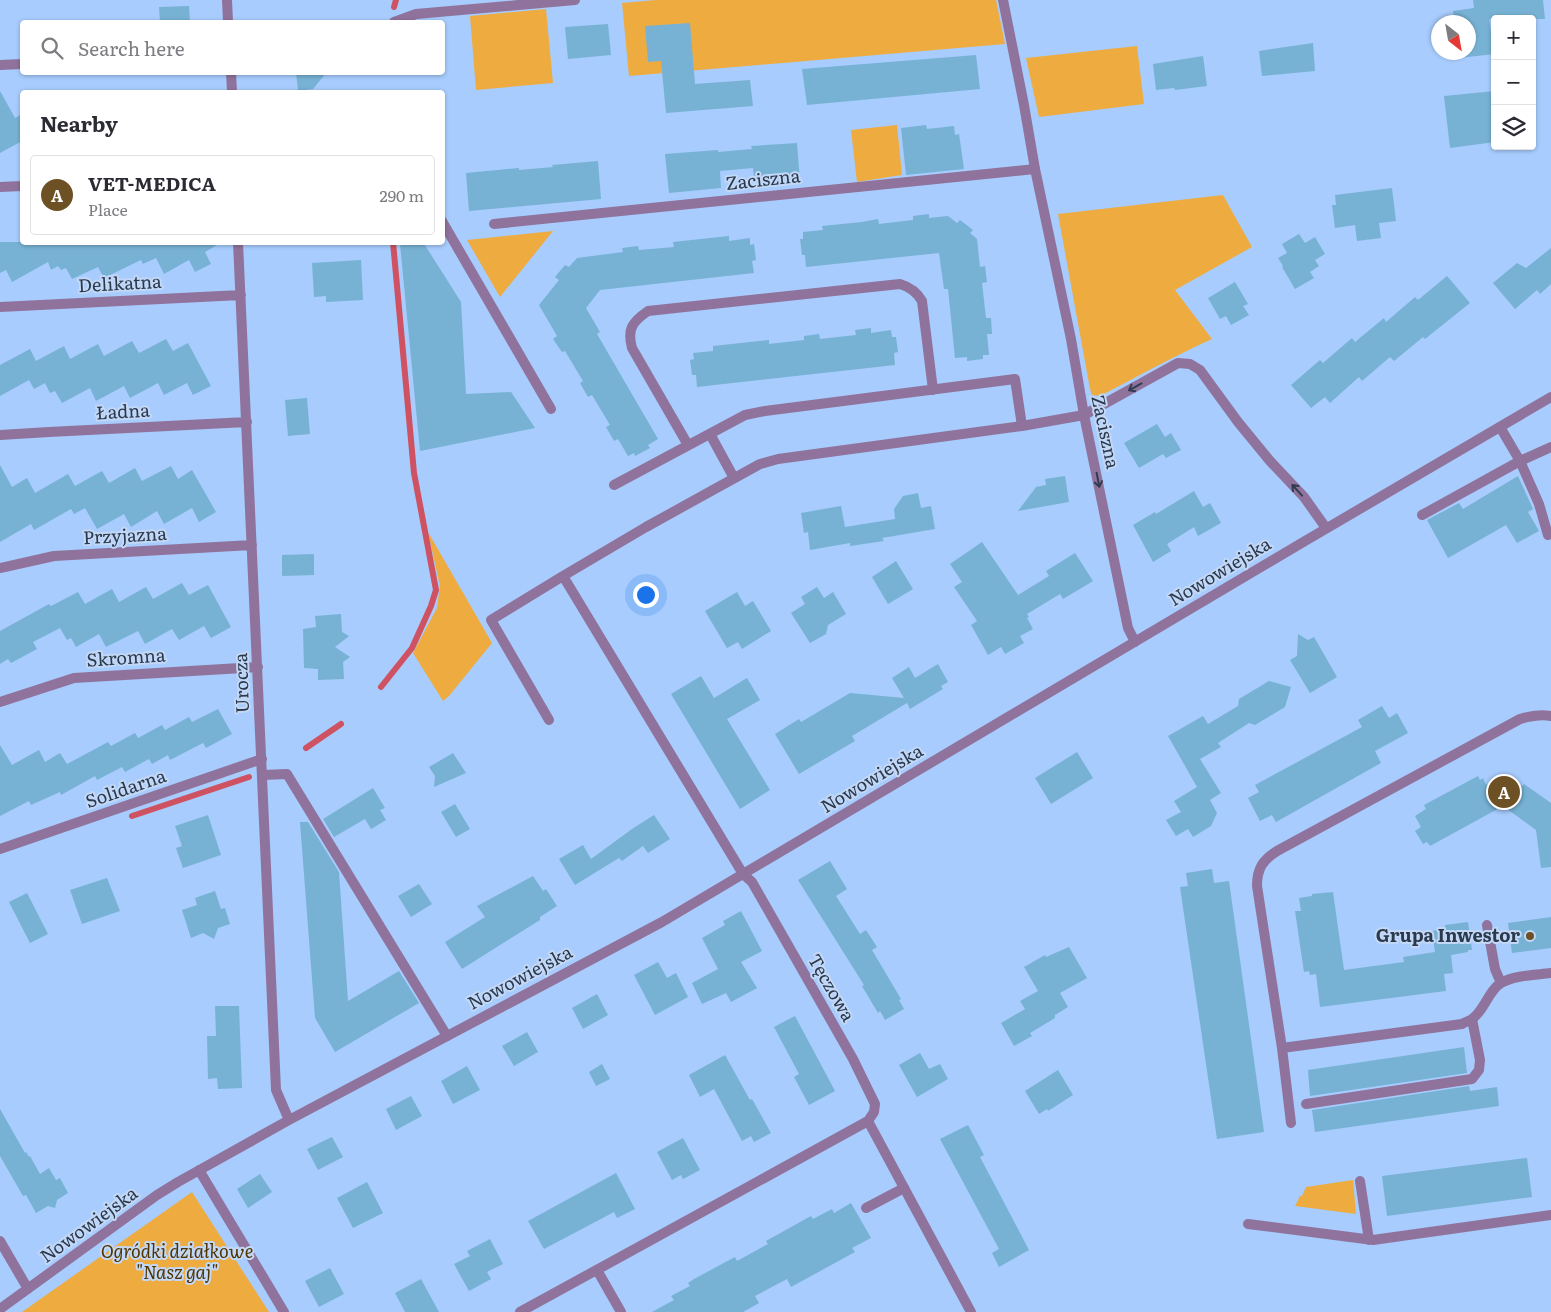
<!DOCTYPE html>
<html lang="en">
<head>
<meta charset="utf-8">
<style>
	:root { --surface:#fff; --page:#f7f7f7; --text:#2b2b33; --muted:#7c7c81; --line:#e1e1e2; --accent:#6d5124 }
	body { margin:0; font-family:Literata,serif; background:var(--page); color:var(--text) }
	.controls { position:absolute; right:15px; top:15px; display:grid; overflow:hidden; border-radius:5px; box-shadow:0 1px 4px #0004 }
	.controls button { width:45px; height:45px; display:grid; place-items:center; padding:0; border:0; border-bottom:1px solid var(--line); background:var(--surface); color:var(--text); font:25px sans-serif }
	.compass { position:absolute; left:1431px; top:15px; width:45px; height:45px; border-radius:50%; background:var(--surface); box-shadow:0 1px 4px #0004; rotate:149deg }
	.you { position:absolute; left:645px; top:594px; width:18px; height:18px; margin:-12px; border:4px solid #fff; border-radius:50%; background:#1a73e8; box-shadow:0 0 0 8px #1a73e833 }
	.badge { display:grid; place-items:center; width:32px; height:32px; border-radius:50%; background:var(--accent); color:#fff; font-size:16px; font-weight:700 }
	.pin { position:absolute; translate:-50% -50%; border:2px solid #fff; box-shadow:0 1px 5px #0006 }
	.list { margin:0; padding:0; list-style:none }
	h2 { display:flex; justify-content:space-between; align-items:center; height:65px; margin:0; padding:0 20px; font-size:21px }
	h2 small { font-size:16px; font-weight:400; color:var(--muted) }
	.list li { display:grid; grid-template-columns:32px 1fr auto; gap:15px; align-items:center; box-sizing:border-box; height:80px; margin:0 10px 10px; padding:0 10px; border:1px solid var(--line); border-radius:5px }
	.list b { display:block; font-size:19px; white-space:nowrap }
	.list p { margin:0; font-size:16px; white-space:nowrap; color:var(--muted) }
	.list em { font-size:16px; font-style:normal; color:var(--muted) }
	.icon { flex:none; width:28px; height:28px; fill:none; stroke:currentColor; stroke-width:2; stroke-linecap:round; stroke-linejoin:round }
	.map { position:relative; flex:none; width:1551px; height:1312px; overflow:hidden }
	.search { position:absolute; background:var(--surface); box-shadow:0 1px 4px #0004; left:20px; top:20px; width:425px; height:55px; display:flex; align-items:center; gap:12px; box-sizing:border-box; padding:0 18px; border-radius:5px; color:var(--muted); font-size:19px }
	.panel { position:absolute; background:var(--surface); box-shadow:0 1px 4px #0004; left:20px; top:90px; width:425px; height:155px; border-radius:5px }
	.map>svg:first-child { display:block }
</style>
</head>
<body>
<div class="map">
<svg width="1551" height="1312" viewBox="0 0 1551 1312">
	<rect width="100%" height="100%" fill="#a7ccfd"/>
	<path fill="#eeac40" d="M656,0h340l9,44 -376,32 -7,-73z
		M546,9l7,74 -77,7 -6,-74z
		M1137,46l7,58 -105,13 -13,-59z
		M897,125l5,50 -45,7 -6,-52z
		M1223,195l29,52 -77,43 37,49c-38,17 -75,38 -112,57l-8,-1 -2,-6 -32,-175z
		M553,231l-53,66 -33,-57z
		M428,532l64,111 -43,53 -6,5 -30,-48 24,-45 3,-22z
		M1353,1180l3,34 -61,-8 5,-10h2l4,-9z
		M192,1192l77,120h-247z"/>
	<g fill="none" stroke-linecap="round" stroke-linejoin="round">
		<path stroke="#ce5261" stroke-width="6" d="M394,7l2,-7
			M381,687l31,-39 19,-42 5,-16 -22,-117 -21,-231
			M306,748l35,-24
			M132,816l117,-39"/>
	</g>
	<path fill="#77b2d5" d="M1473,0h70l2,19h-56l5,35 -35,4 -1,-6h10v-30h-13l-2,-11 21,-3z
		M189,6l1,16h-30l-1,-15z
		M690,23l5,61 55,-4 3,26 -87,7 -5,-52 -13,1 -3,-36z
		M608,24l3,31 -43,4 -3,-32z
		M1313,43l2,28 -53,5 -3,-25z
		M976,55l4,34 -173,16 -5,-36z
		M1203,56l4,30 -32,4 -1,-2 -18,2 -3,-26z
		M296,72h31l-14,17 -15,2z
		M0,91l15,27 7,-4v27l-22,12z
		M1495,91v14l-4,4 2,17 2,2v14l-45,6 -6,-52z
		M926,125l1,4 27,-3 1,9 4,-1 5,35 -58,6 -5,-47z
		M797,143l3,38 -45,4 -2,-17 -33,3 1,17 -52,5 -4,-39 53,-4v2l34,-3 -1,-3z
		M598,161l3,38 -132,12 -3,-38 53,-5v2l34,-3 -1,-2z
		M1392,188l4,33 -17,2 2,15 -24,3 -2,-16 -20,3 -3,-23h4l-1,-10z
		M929,214v4l19,-2 9,7 3,-3 13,10 -3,3 7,6 3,28 5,-1 2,16 -5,1 4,35h5l1,16h-5l2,21h-6v4l-16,2v-4l-12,1 -7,-69h-4l-5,-36 -133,14 -1,-12h-3l-2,-16h3v-7l20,-2 -1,-4 40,-4 16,-3 1,5 34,-4v-4z
		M1299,234l6,9 10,-6 10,17 -10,6 4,6 -9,6 4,6 -19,11 -13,-22 1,-1 -5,-8 9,-5 -5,-9z
		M729,236v5l21,-3v7l4,-1 2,16 -4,1 2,12 -154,17 -14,18 14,24 -3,2 61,105 -10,6 2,3 -15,8 -1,-3 -6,3 -10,-17 -4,2 -8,-14 4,-2 -18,-30 -4,2 -8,-14 3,-2 -18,-30 -3,1 -9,-13 4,-3 -18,-31 20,-25 -4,-3 10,-12 4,2 8,-9 46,-6 -1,-4 16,-2 1,4 35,-3 -1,-5z
		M0,242h222l-17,10 6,12 -16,8 -6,-12 -25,14 -8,-16 -13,6 -2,-4 -37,18 -6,-11 -26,12 -6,-11 -5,2 -3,-4 -7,4 -3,-8 -36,20 -6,-12 -6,3z
		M409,242h14l38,60 5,92 45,-2 24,36 -115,23 -20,-207z
		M1551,248v36l-11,10 -3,-4 -22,19 -22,-26 24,-20 9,5z
		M361,260l2,40 -37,2v-6l-12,1 -2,-34z
		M1447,276l23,27 -45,36 -2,-2 -29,24 -4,-4 -28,24 -3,-4 -29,26 -5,-6 -14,11 -20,-23 29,-25 3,3 29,-25 3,4 29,-24 2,4 29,-25 3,3z
		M1235,282l13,22 -5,2 6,9 -18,10 -5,-9 -6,3 -12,-21z
		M871,328v5l20,-3 1,7h4l2,15 -4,1 1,12 -198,22 -1,-12h-4l-2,-15 4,-1 -1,-6 20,-2v-5l56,-6v4l35,-4v-4l15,-2 1,5 36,-4 -1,-5z
		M166,339l7,12 15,-8 23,43 -18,9 -6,-12 -23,12 -6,-12 -28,15 -6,-12 -28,15 -6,-13 -28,15 -7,-12 -5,2 -5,-10 -11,6 -5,-9 -29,16v-31l30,-16 6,12 28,-15 6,13 28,-15 6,12 28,-15 7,12z
		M307,398l3,36 -22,2 -3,-36z
		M1157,424l8,13 6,-4 10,17 -15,8 -3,-4 -24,14 -15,-25z
		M0,465l12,22 15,-9 8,15 33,-19 7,12 27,-15 7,12 26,-15 7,13 29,-15 7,13 14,-9 24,42 -17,10 -7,-14 -28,16 -7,-13 -26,16 -7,-13 -27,15 -12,-21 -11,6 -3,-5 -37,21 -3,-6 -31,18z
		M1065,476l4,26 -51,9 18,-24 10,-2 -1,-6z
		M1518,476l15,33 -5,3 11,19 -22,12 -11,-18 -58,33 -21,-38 32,-17 4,6z
		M1194,491l9,16 7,-4 11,20 -23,13 -4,-9 -27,17 4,7 -18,11 -20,-37 22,-13 1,2z
		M918,493l3,15 10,-2 4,23 -53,9 2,3 -34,5v-3l-40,7 -2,-18 -4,1 -3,-20 40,-7 4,21 50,-8 -1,-10 9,-13z
		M982,542l36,53 31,-19 -3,-5 29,-18 18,28 -30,18 -3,-5 -33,20 2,3 -2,1 6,11 -13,7 4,7 -19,11 -4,-7 -13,8 -17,-30 6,-4 -23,-34 8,-5 -12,-18z
		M314,554v21l-32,1v-21z
		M896,561l17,28 -25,15 -16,-27z
		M182,583l7,12 19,-10 23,42 -20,11 -7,-12 -25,14 -7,-11 -27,15 -7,-13 -32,16 -7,-13 -23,13 -5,-9 -4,2 -7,-12 -27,14 4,7 -26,14 -3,-4 -8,5v-33l49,-27 2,2 27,-14 7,12 27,-15 7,13 27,-15 7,12z
		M817,587l7,11 9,-6 13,22 -18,11 -2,9 -16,9 -19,-30 14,-9 -4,-7z
		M737,592l8,14 8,-5 18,30 -29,18 -4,-7 -11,6 -22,-37z
		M341,614l1,18 7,4 -14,11 15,10 -7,5 1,17 -26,1v-11l-14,-1 -1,-39 13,-2 -1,-11z
		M1298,634l10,6 6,-3 23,40 -27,16 -20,-33 7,-4z
		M938,664l10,18 -7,4 2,3 -33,20 -3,-6 -55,33 3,5 -56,33 -24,-40 24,-15 2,3 49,-29 54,5 -12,-20 17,-11 6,11z
		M701,676l13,22 33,-20 13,22 -33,19 43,71 -30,19 -69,-115z
		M1269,681l22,6 -6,20 -30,18 -6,-2 -31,20 3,4 -21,12 21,34 -11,7 7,13 -6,13 -18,11 -5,-8 -12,7 -10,-16 15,-8 -7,-11 23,-14 -29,-51 35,-20 5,8 30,-18 1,-7z
		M1382,706l7,12 8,-5 11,20 -33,18 6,12 -105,59 -4,-7 -12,6 -12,-23 11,-6 -4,-7 107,-58 -4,-7z
		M218,709l14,25 -26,14 -3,-5 -33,17 -2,-5 -16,9 -3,-5 -24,13 -3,-5 -25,13 -2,-4 -34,19 -1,-3 -29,13 -2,-4 -29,15v-71l12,20 27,-15 6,12 15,-9 7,11 41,-22 3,4 24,-13 3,5 24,-13 3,5 24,-13 3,5z
		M1077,752l16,26 -42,26 -16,-26z
		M453,753l13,20 -32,14 1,-11 -6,-9z
		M1505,774l17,12 2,-2 27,19v64l-10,1 -5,-38 -33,-24 -73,40 -3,-4 -4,2 -8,-13 6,-4 -6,-11 11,-7 -2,-4 54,-29 2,4 3,-2 3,7z
		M373,788l12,20 -5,2 6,10 -15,9 -6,-10 -31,18 -11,-18z
		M455,804l15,25 -14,8 -15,-25z
		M208,815l13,40 -38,13 -7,-20 6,-2 -7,-20z
		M654,815l16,24 -22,14 -5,-7 -21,15 -3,-3 -44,27 -16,-26 24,-14 8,14 41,-30z
		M300,822h8l31,50 9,129 51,-30 20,32 -84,49 -20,-34z
		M830,861l17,28 -11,7 24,38 6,-4 11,17 -5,3 29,49 -2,1 5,9 -19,11 -5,-9 -2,2 -16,-27 2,-1 -66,-105z
		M1212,869l2,14 15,-2 35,251 -47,7 -37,-252 8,-1 -2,-13z
		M533,876l10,15 3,-2 11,17 -17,11v3l-78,49 -17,-27 40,-25 -8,-11z
		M107,878l13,33 -38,13 -12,-34z
		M419,884l13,20 -21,13 -13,-21z
		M215,891l6,18 4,-1 5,16 -12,4 -4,11 -11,-6 -12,5 -9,-28 15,-5 -2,-7z
		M1333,892l11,78 60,-8 -1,-5 32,-5 -3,-21 13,-2v-4l23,-3 4,28h-4v2l-17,3 2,18 -9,1 2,17 -126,16 -4,-33 -6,1 -1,-4 -5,1 -9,-61h6l-2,-13 13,-2v-2z
		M27,893l21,41 -18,9 -21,-41z
		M741,911l21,40 -21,11 16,26 -26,14 -5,-9 -24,11 -10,-21 26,-14 -16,-31 23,-13 -2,-4z
		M1551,917v31l-39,5 -4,-30z
		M1069,947l18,31 -27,15 8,14 -13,8v3l-25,15 2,3 -18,10 -13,-23 24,-14 -5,-8 18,-10 -14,-24 21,-12 1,2z
		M658,962l9,16 9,-5 12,24 -33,18 -21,-40z
		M597,994l11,21 -25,14 -11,-21z
		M215,1006h24l3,82 -24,1 -1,-11 -9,1 -1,-43h9z
		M795,1016l40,75 -26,14 -15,-28 5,-3 -25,-47z
		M527,1032l11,20 -24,14 -12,-20z
		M1464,1047l3,26 -157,23 -2,-26z
		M920,1053l9,16 11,-5 8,15 -31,18 -18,-32z
		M725,1055l25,45 2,-1 19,34 -17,9 -3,-6 -9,5 -28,-52 -14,8 -11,-22z
		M602,1064l8,15 -14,7 -7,-14z
		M467,1066l13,24 -27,14 -12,-23z
		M1058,1070l15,25 -25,16 -1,-2 -8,5 -14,-23z
		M1469,1086l1,5 27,-4 2,19 -184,26 -3,-22z
		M411,1096l11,20 -26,14 -10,-21z
		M0,1109l25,44 1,-1 3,5 1,-1 10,18 9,-6 7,12 4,-2 8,15 -11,7 -2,8 -7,-2 -12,7 -10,-18 -3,1 -23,-40z
		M968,1125l16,30 -4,2 49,93 -30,17 -7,-14 7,-4 -59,-110z
		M332,1137l11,20 -25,13 -11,-21z
		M683,1138l17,32 -17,9 -2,-4 -9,5 -15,-28z
		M1527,1158l5,39 -145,19 -5,-40z
		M616,1173l19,36 -18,9 -3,-6 -70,37 -16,-28z
		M260,1174l12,18 -24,16 -11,-19z
		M367,1182l16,31 -30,15 -16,-30z
		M851,1203l20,35 -19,10 3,4 -64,35 -4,-8 -32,17 4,7 -16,9h-91l22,-12 -3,-4 19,-10 -2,-3 6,-4 41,-22 2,4 31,-17 -2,-3 45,-25 2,3 19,-10 2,4z
		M490,1239l13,25 -16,8 4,7 -22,12 -15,-27 16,-8 -3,-5z
		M330,1268l14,26 -25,13 -14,-26z
		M421,1279l18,33h-34l-10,-19z"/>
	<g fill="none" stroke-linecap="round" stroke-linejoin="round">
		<path stroke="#90739c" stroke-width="10" d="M394,22l22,-8 159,-14
			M442,221l109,188
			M494,224l541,-55
			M1500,427l20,34 19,43 9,31
			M710,434l24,44
			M688,445l-56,-97c-5,-19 0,-26 16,-37l252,-27c10,3 17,8 22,17l11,89
			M614,485l131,-70 20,-4 250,-32 7,47
			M1422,515l98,-54 31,-14
			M549,720l-58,-100 72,-44
			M263,775l24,-1 160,262
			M743,874l-180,-298 83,-49 114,-63 18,-5 244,-33 62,-11 94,-52 12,1 10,6 38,52 32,39 34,36 22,31
			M1487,925l8,44 6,14
			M1282,1048l180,-24c3,-2 8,-3 10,-5 13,-9 16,-28 29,-36 14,-8 35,-8 50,-10
			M1306,1104l166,-25 7,-9 1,-10 -8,-41
			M1291,1123l-9,-75 -25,-162c0,-18 6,-26 20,-35l243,-132c11,-3 20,-5 31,-3
			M1360,1181l9,59
			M866,1208l38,-20
			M1248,1224l125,16 178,-25
			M597,1270l24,42"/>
		<path stroke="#90739c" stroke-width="10" d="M227,0l1,22
			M1003,0l21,105 11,64 36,170 13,76 44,213 7,14
			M0,65l22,-1
			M231,72l1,20
			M0,187l22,-1
			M238,242l38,848 13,30
			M0,307l241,-12
			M0,435l49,-3 198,-10
			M0,568l54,-12 198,-11
			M0,702l74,-24 184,-11
			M0,849l262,-90
			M868,1121l103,191
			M199,1170l85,142
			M0,1241l28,48
			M0,1309l157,-114 21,-13 111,-62 373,-198 643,-381 246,-144
			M520,1312l348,-191 6,-9 1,-8 -22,-45 -101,-177 -9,-8"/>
	</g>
	<defs><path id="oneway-shaft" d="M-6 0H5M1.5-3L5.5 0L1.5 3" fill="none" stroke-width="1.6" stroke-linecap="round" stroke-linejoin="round" transform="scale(1.25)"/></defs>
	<g stroke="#303c51">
		<use href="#oneway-shaft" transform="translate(1135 387) rotate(151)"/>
		<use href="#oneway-shaft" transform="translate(1098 480) rotate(79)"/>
		<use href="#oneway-shaft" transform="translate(1297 490) rotate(-132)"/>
	</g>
	<circle fill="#6d5124" stroke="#c2d8f6" stroke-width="2" cx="1530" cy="936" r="5"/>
	<g text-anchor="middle" stroke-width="4" stroke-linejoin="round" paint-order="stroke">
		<g font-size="18" fill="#2b394d" stroke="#c2d8f6">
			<text transform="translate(763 180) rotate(-6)" y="6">Zaciszna</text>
			<text transform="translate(120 284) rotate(-3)" y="6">Delikatna</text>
			<text transform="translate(123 412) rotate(-3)" y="6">Ładna</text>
			<text transform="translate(1105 432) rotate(78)" y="6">Zaciszna</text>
			<text transform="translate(125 536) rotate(-3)" y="6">Przyjazna</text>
			<text transform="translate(1220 572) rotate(-31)" y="6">Nowowiejska</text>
			<text transform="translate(126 658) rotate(-4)" y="6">Skromna</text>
			<text transform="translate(242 683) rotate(-92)" y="6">Urocza</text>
			<text transform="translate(872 779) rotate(-31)" y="6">Nowowiejska</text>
			<text transform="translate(126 789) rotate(-19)" y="6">Solidarna</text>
			<text transform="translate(520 978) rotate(-28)" y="6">Nowowiejska</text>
			<text transform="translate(831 988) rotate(60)" y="6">Tęczowa</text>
			<text transform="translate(89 1225) rotate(-36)" y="6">Nowowiejska</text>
		</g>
		<g font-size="18" font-weight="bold" fill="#2b394d" stroke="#c2d8f6" text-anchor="end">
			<text x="1520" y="942">Grupa Inwestor</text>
		</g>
		<g font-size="18" font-style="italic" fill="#503400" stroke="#c2d8f6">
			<text x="177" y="1258">Ogródki działkowe<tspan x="177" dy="21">"Nasz gaj"</tspan></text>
		</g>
	</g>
</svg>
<div class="controls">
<button>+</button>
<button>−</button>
<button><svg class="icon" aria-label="layers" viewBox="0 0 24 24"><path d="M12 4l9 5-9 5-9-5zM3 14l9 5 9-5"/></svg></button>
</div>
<svg class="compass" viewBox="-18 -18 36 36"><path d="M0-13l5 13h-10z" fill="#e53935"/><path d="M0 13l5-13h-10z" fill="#7c7c81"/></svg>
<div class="you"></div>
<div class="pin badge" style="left:1504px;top:792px">A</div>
<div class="search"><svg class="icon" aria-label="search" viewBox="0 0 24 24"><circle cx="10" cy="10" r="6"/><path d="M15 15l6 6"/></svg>Search here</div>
<section class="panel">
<h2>Nearby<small></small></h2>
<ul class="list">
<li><span class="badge">A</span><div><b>VET-MEDICA</b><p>Place</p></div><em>290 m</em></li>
</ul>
</section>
</div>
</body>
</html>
